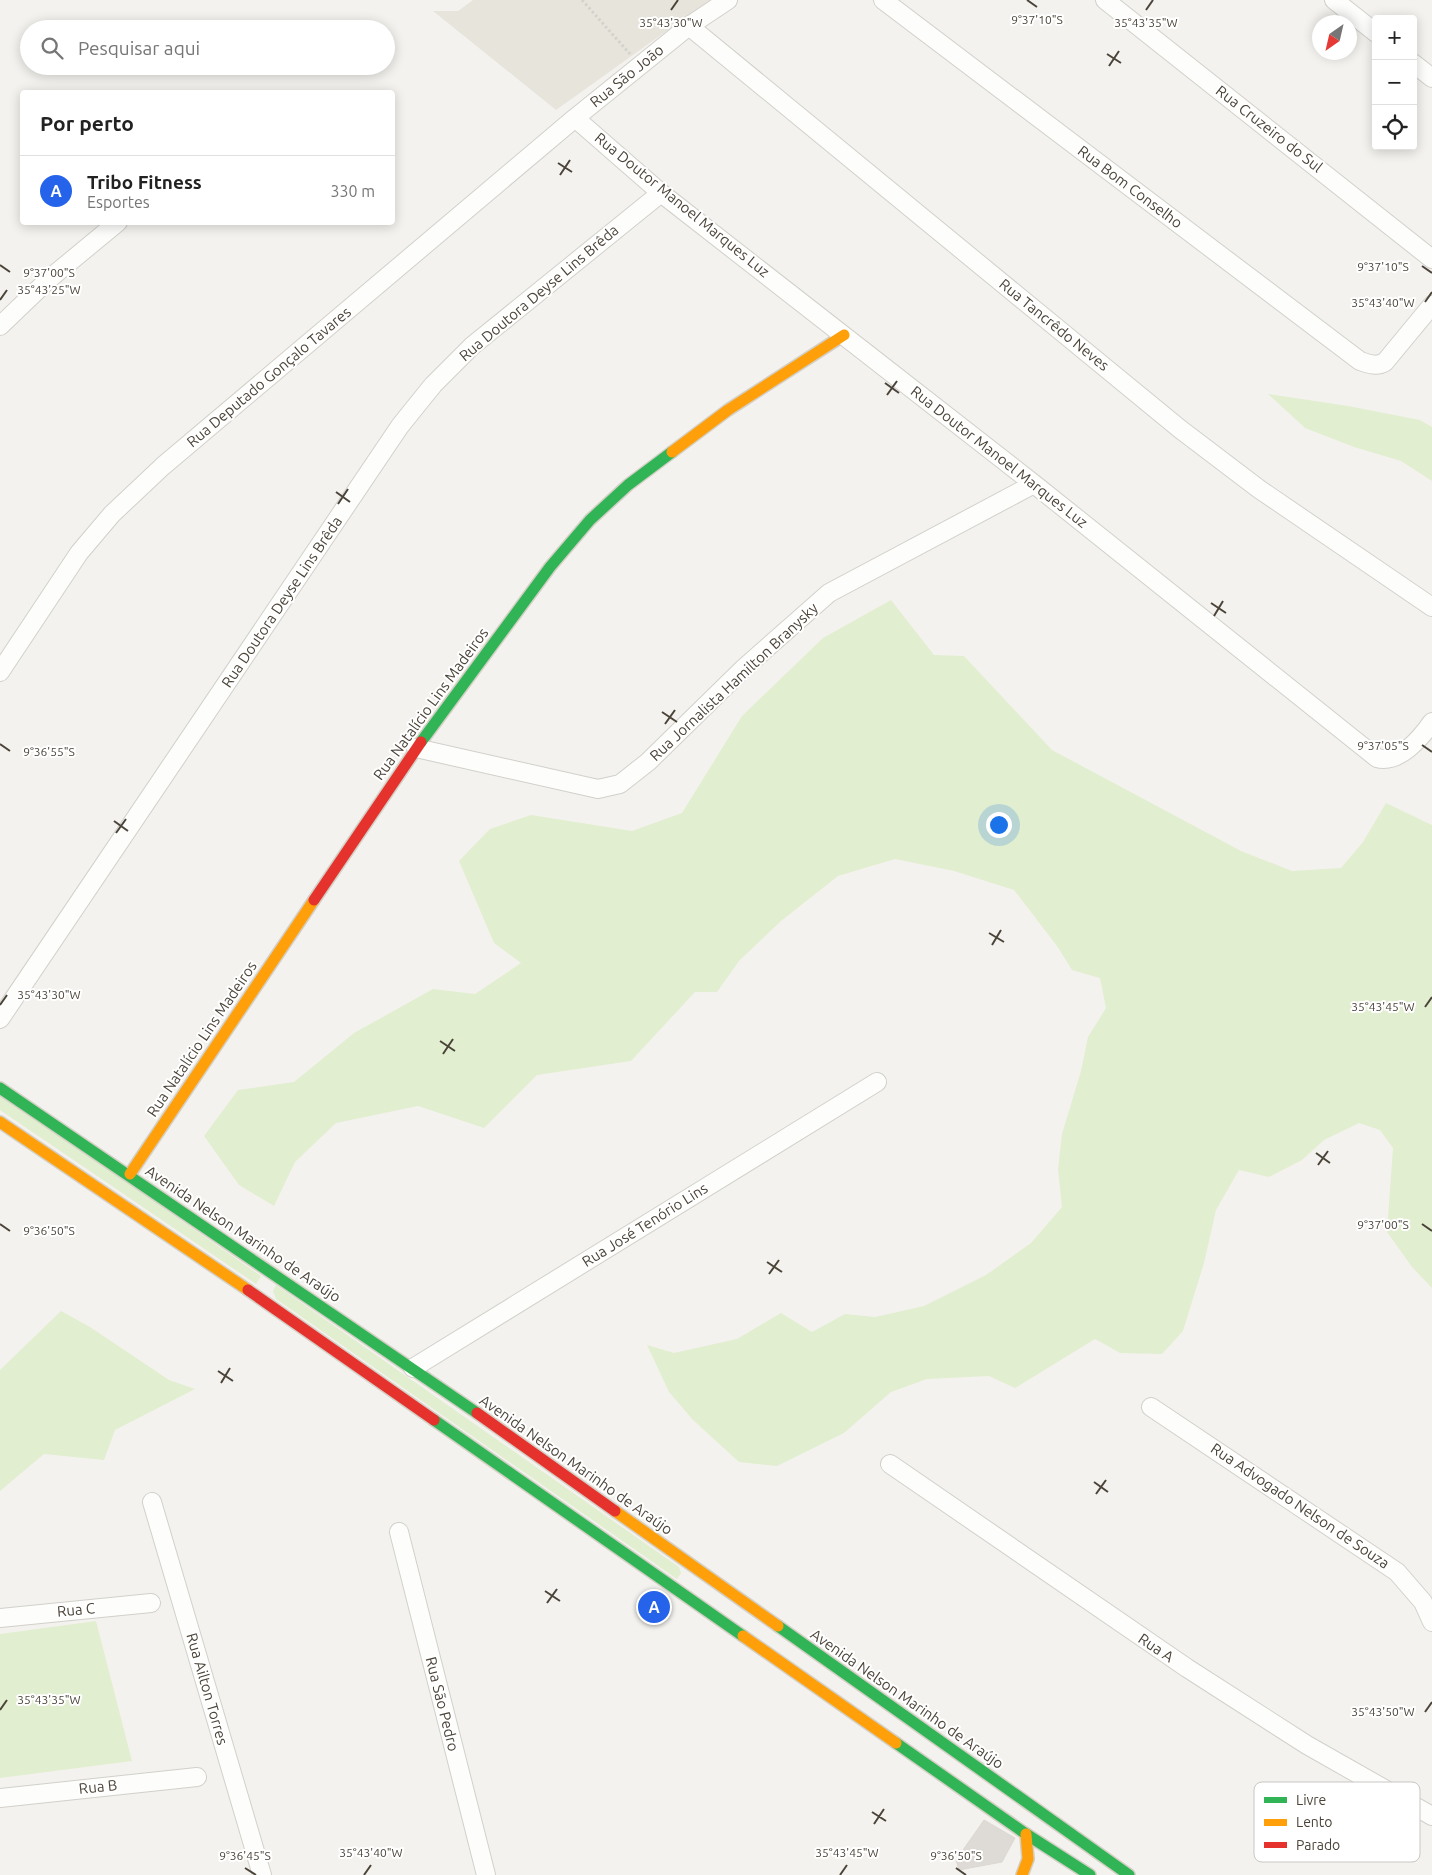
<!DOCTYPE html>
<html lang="pt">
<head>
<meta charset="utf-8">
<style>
	:root { --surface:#fff; --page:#f2f2f2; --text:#222; --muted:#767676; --line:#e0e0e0; --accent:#2563eb }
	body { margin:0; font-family:Ubuntu,sans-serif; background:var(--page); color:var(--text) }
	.controls { position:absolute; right:15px; top:15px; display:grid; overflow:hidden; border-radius:5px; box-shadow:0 2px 12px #0003 }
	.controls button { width:45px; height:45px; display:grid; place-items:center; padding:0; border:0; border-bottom:1px solid var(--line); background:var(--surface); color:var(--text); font:25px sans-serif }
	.compass { position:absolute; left:1312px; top:15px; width:45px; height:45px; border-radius:50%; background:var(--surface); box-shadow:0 2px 12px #0003; rotate:214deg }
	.you { position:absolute; left:998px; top:824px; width:18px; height:18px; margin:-12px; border:4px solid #fff; border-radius:50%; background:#1a73e8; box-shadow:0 0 0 8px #1a73e833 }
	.badge { display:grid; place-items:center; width:32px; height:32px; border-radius:50%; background:var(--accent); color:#fff; font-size:16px; font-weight:700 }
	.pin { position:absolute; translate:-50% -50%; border:2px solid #fff; box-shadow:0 1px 5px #0006 }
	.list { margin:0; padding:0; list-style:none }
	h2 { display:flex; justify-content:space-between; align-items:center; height:65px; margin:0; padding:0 20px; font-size:21px }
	h2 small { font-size:16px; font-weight:400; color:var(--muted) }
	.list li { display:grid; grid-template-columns:32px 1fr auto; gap:15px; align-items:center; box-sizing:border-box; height:70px; padding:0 20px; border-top:1px solid var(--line) }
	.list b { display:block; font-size:19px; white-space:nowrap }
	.list p { margin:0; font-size:16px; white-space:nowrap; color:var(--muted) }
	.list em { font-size:16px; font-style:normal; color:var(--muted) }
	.icon { flex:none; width:28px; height:28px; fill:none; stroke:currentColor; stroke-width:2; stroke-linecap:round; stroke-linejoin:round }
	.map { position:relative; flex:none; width:1432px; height:1875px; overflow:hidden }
	.search { position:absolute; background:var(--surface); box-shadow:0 2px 12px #0003; left:20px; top:20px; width:375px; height:55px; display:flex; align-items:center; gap:12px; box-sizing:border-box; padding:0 18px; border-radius:28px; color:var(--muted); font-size:19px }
	.panel { position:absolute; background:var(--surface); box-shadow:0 2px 12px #0003; left:20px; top:90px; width:375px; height:135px; border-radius:5px }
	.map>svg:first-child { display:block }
</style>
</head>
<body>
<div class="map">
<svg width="1432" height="1875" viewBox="0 0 1432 1875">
	<rect width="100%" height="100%" fill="#f4f2ee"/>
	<path fill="#e7e4dc" d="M473,0h237l-154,110 -123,-99h25z"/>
	<path fill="#e1eecf" d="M1268,394l80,12 72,14 12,7v54l-31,-20 -47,-14 -49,-19z
		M891,600l43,55 30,1 88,94 189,101 51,20 49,-3 22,-26 23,-39 46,22v463l-20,-21 -25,-35 6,-84 -13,-18 -21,-7 -35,17 -22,20 -33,17 -30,-7 -23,40 -12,53 -21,68 -21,23 -42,-1 -25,-14 -80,49 -26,-12 -62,3 -36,13 -47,41 -67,33 -38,-4 -46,-42 -24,-28 -22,-47 27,8 63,-14 44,-26 31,19 33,-18 30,3 49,-11 62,-31 45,-32 31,-36 -4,-38 4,-35 19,-63 7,-34 18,-29 -6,-30 -28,-8 -15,-24 -43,-56 -60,-19 -59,-12 -57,17 -57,45 -42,40 -22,31h-22l-64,69 -94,14 -53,53 -66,-22 -82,17 -41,39 -21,44 -35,-21 -35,-49 34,-46 56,-8 60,-49 79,-44 42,5 46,-31 -27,-20 -35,-82 31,-32 41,-14 101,16 50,-18 60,-97 81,-78z
		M0,1094l261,182 -5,8 -256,-174z
		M276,1285l403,282 2,6 -4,6 -401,-280 -3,-8z
		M61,1311l29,16 79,53 26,9 -80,41 -11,30 -60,-6 -44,37v-121z
		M96,1621l36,140 -132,17v-144z"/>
	<path fill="#dedbd6" stroke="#dcd9d4" d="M984,1820l31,18 -13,24 -43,8 -3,-10z"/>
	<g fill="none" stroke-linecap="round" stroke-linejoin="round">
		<g stroke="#d2d0cb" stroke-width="20">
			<path id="street" d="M883,0l477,361c9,3 17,6 25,1l47,-57
				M1105,0l327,259
				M1334,0l42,33
				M689,26l491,403 79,60 173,118
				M1413,63l19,15
				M575,118l86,75 373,291 343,274c22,6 44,-20 55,-36
				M0,326l49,-47 69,-57
				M0,672l79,-119 33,-39 51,-48 412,-348 114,-92 39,-26
				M416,748l182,41 22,-5 28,-22 96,-94 85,-75 205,-109
				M0,1019l400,-593 33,-41 39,-39 189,-153
				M413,1368l464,-286
				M1151,1407l246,165 26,30 9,20
				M890,1464l297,204 120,77 125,71
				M152,1502l110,373
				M399,1532l87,343
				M0,1618l151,-15
				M0,1798l197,-21"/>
		</g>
		<g stroke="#d3cfc5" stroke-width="14">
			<path id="fast" d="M421,742l129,-175 40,-47 38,-35 44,-33
				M0,1088l477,325
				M434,1420l309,216
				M778,1626l351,249
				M896,1743l130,91 64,41"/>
		</g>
		<g stroke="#d3cfc5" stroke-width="14">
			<path id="slow" d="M672,452l56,-42 116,-75
				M0,1122l248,168
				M130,1174l184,-274
				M615,1511l163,115
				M743,1636l153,107
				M1022,1875l6,-16 -2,-25"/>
		</g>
		<g stroke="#d3cfc5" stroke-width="14">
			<path id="jam" d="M314,900l107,-158
				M248,1290l186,130
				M477,1413l138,98"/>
		</g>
		<path stroke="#d3d2cc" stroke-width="3" stroke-dasharray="2.5 2.5" stroke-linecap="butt" d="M582,0l48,54"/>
		<use href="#street" stroke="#fdfdfc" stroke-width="18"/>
		<use href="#fast" stroke="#30b455" stroke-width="11"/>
		<use href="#slow" stroke="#ff9f0a" stroke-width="11"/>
		<use href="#jam" stroke="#e5322d" stroke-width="11"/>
	</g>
	<path fill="none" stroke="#4b4439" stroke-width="2" d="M1027,0l10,7M671,10l7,-10M1146,10l7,-10M1107,54l14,9M1109,66l10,-15M558,163l14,9M560,175l10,-15M0,265l10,7M1422,266l10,7M0,300l7,-10M1425,302l7,-10M885,383l14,10M887,395l10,-14M336,492l14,10M338,504l10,-15M1211,603l15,10M1214,616l9,-15M662,712l15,10M665,724l10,-14M0,744l10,7M1422,745l10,7M114,821l14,10M116,833l10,-14M989,933l15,9M992,945l9,-15M0,1005l7,-10M1425,1007l7,-10M440,1041l15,10M443,1054l10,-15M1316,1153l14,10M1318,1165l10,-14M0,1224l10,7M1422,1224l10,7M767,1262l15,10M769,1274l10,-14M218,1371l15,10M221,1383l9,-15M1094,1482l14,10M1096,1494l10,-14M545,1591l15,10M547,1603l10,-14M0,1710l7,-10M1425,1712l7,-10M872,1812l14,9M874,1824l10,-15M245,1868l11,7M956,1868l10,7M364,1875l7,-10M840,1875l7,-10"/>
	<g text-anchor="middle" stroke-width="4" stroke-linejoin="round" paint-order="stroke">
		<g font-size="15" fill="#4b4439" stroke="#fff">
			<text transform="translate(627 76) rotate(-39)" y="5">Rua São João</text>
			<text transform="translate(1269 129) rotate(38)" y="5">Rua Cruzeiro do Sul</text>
			<text transform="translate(1130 187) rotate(37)" y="5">Rua Bom Conselho</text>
			<text transform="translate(682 205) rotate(39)" y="5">Rua Doutor Manoel Marques Luz</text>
			<text transform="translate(539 293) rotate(-40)" y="5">Rua Doutora Deyse Lins Brêda</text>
			<text transform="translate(1054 325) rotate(39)" y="5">Rua Tancrêdo Neves</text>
			<text transform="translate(269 377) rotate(-40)" y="5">Rua Deputado Gonçalo Tavares</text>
			<text transform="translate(999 457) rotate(38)" y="5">Rua Doutor Manoel Marques Luz</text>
			<text transform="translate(282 602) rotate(-56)" y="5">Rua Doutora Deyse Lins Brêda</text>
			<text transform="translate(734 682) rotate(-43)" y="5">Rua Jornalista Hamilton Branysky</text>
			<text transform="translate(431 704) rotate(-54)" y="5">Rua Natalício Lins Madeiros</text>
			<text transform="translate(202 1039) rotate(-56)" y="5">Rua Natalício Lins Madeiros</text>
			<text transform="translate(645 1225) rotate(-32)" y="5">Rua José Tenório Lins</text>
			<text transform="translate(243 1234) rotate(34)" y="5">Avenida Nelson Marinho de Araújo</text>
			<text transform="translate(576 1465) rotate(35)" y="5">Avenida Nelson Marinho de Araújo</text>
			<text transform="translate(1300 1506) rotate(34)" y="5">Rua Advogado Nelson de Souza</text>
			<text transform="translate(76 1610) rotate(-5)" y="5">Rua C</text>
			<text transform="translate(1156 1648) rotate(34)" y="5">Rua A</text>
			<text transform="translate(207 1689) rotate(74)" y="5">Rua Ailton Torres</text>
			<text transform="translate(907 1699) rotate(35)" y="5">Avenida Nelson Marinho de Araújo</text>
			<text transform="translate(442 1704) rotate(76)" y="5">Rua São Pedro</text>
			<text transform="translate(98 1787) rotate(-6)" y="5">Rua B</text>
		</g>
	</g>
	<rect x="1254" y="1782" width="166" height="80" rx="8" fill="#fff" stroke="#c9c7c4" stroke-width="1"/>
	<rect x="1264" y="1797" width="23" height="6" fill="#30b455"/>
	<rect x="1264" y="1819" width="23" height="7" fill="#ff9f0a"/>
	<rect x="1264" y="1842" width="23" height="6" fill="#e5322d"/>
	<g font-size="14" fill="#4b4439">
		<text x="1296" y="1805">Livre</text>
		<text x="1296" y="1827">Lento</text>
		<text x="1296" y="1850">Parado</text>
	</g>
	<g font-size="12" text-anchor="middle" fill="#4b4439" stroke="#fff" stroke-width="4" stroke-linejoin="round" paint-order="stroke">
		<text x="1037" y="24">9°37'10"S</text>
		<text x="671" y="27">35°43'30"W</text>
		<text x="1146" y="27">35°43'35"W</text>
		<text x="1383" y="271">9°37'10"S</text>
		<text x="49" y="277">9°37'00"S</text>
		<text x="49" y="294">35°43'25"W</text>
		<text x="1383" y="307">35°43'40"W</text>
		<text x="1383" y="750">9°37'05"S</text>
		<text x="49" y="756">9°36'55"S</text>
		<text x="49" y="999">35°43'30"W</text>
		<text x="1383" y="1011">35°43'45"W</text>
		<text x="1383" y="1229">9°37'00"S</text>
		<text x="49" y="1235">9°36'50"S</text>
		<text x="49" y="1704">35°43'35"W</text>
		<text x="1383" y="1716">35°43'50"W</text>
		<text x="371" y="1857">35°43'40"W</text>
		<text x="847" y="1857">35°43'45"W</text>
		<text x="245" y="1860">9°36'45"S</text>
		<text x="956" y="1860">9°36'50"S</text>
	</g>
</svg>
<div class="controls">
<button>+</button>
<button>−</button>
<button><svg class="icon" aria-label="locate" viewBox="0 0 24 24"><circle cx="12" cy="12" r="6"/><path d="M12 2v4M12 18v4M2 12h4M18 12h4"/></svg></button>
</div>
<svg class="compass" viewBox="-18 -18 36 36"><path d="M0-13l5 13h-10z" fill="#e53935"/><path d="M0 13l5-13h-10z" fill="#767676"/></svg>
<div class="you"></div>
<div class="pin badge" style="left:654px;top:1607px">A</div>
<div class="search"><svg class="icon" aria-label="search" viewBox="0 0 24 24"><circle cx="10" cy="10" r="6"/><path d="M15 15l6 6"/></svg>Pesquisar aqui</div>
<section class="panel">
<h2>Por perto<small></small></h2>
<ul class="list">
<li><span class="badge">A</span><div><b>Tribo Fitness</b><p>Esportes</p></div><em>330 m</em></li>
</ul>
</section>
</div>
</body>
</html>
